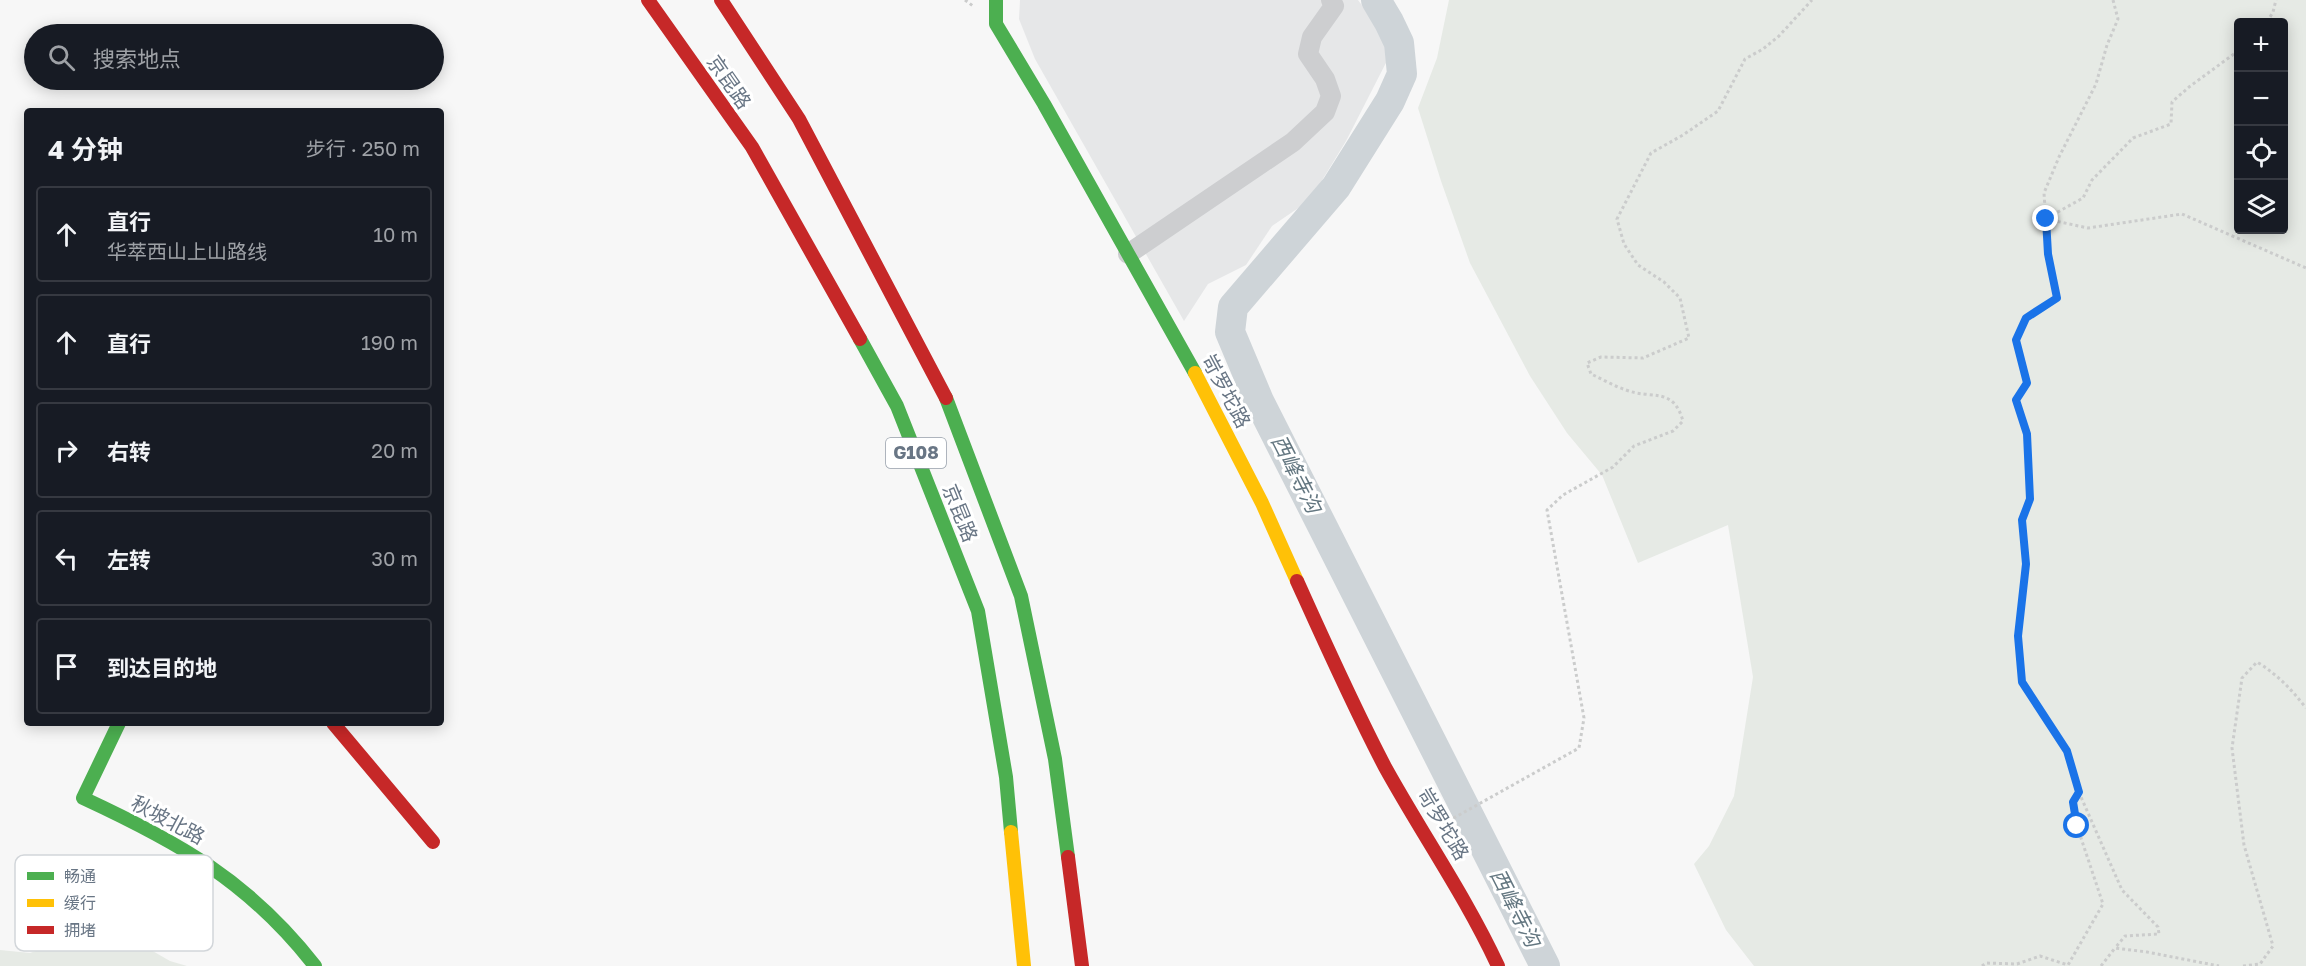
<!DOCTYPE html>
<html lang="zh">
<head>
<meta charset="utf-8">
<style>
	:root { --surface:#171b24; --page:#20242c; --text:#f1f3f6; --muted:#9ea1a6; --line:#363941 }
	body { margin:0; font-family:"Golos Text","Noto Sans SC",sans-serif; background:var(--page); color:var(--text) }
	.controls { position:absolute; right:18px; top:18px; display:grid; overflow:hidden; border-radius:6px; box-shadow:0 3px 15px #0003 }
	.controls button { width:54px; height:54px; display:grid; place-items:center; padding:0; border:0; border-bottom:2px solid var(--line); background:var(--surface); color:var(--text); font:30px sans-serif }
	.stop { position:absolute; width:18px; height:18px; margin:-14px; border:4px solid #1a73e8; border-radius:50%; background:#fff }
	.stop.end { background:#1a73e8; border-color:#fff; box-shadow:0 2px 6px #0008 }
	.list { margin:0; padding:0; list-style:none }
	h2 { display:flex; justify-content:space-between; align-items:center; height:78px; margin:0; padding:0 24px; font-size:26px }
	h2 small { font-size:20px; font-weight:400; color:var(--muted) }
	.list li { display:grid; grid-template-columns:39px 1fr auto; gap:18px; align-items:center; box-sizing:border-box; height:96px; margin:0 12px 12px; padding:0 12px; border:2px solid var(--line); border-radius:6px }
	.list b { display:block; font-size:22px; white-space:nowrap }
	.list p { margin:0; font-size:20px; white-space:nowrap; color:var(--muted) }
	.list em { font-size:20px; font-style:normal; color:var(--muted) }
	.icon { flex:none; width:33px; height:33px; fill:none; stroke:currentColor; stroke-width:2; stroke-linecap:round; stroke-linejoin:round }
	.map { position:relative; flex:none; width:2306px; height:966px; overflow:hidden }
	.search { position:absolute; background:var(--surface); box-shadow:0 3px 15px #0003; left:24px; top:24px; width:420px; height:66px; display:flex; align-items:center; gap:15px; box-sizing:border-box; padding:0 21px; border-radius:33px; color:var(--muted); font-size:22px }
	.panel { position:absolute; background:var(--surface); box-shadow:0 3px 15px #0003; left:24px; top:108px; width:420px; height:618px; border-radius:6px }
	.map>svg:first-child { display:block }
</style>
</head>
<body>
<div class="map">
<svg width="2306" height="966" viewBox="0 0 2306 966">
	<rect width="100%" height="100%" fill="#f7f7f7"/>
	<path fill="#e6e7e8" d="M1020,0h338l29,39 4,14 -45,88 -36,59 -38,26 -26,39 -38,19 -24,37 -149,-262 -16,-40z"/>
	<path fill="#e6eae5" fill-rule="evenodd" d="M1449,0h857v966h-552l-28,-36 -32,-66 15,-18 25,-50 19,-119 -25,-152 -90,38 -36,-88 -35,-42 -37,-57 -60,-113 -29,-82 -23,-73 19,-50zM2284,22v208h-46v-208z
		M83,911l87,50 17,5h-187v-16l30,3 23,-8z"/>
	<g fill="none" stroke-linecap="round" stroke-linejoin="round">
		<path stroke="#ced4d8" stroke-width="30" d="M1376,0l13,22 10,21 3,31 -12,27 -54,86 -103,120 -3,25 29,69 286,565"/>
		<path stroke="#cbcccc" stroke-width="3" stroke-dasharray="3 3" stroke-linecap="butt" d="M965,0l8,6
			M2113,0l5,19 -11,26 -11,39 -37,73 -15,36 4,61 9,44 -31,20 -10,23 11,42 -11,17 11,34 3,65 -8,21 4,44 -8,72 4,46 45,69 10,37 45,102 36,37 1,7 -34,2 -10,12
			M2267,22l6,-10 3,-12
			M2047,218l36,-20 9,-18 41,-42 38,-14 1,-22 17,-15 49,-36
			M2046,219l42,9 94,-14 124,54
			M1443,824l136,-76 5,-30 -37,-208 16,-15 50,-28 21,-21 39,-15 10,-10c-10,-35 -31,-21 -57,-31 -12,-4 -24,-11 -35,-16l-4,-11 14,-6 42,1 46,-20 -9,-40 -16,-16 -26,-17 -14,-21 -7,-25 34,-66 32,-18 35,-24 27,-52 18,-10 16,-13 33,-36
			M1982,966l4,-3 31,1 23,-8 28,9 35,-61 -26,-78 -4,-23 6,-11
			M2101,966l14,-18 32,4 72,14
			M2243,966l17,-2 13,-18 -29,-101 -12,-97 10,-70 15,-16c21,13 34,27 49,46"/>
		<path stroke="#cdced0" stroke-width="20" d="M1128,254l165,-112 32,-30 6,-16 -6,-17 -17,-25 4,-17 22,-31 -3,-6"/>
		<path stroke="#4caf50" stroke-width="14" d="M996,0v24l48,80 151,269
			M860,339l37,67 81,205 28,166 5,55
			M946,398l75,198 34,163 13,98
			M119,723l-36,75c95,44 166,83 232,168"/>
		<path stroke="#ffc107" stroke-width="14" d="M1195,373l67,130 35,78
			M1011,832l13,134"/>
		<path stroke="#c62828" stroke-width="14" d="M648,0l104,147 108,192
			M721,0l78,119 147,279
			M1297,581c28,62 56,125 88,186 37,67 81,130 113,199
			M333,723l100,119
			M1068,857l14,109"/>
	</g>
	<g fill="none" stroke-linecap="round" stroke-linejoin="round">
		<path stroke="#1a73e8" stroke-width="8" d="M2046,219l2,35 9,44 -31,20 -10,22 11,43 -11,17 11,34 3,65 -8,21 4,44 -8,72 4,46 45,69 12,41 -6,10 4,24"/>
	</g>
	<g text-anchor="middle" stroke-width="6" stroke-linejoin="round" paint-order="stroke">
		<rect fill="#fff" stroke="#969faa" stroke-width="1.5" x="886" y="438" width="60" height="30" rx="4.5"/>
		<g font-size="18" font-weight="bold" fill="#697685">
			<text x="916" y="459">G108</text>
		</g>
		<g font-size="20" fill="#697685" stroke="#fff">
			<text transform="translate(729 82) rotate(55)" y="7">京昆路</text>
			<text transform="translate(1226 391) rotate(62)" y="7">岢罗坨路</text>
			<text transform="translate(960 513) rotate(68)" y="7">京昆路</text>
			<text transform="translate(168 820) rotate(28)" y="7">秋坡北路</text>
			<text transform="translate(1443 824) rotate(59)" y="7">岢罗坨路</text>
		</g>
		<g font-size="21" font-style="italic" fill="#647781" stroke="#fff">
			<text transform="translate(1296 474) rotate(63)" y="7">西峰寺沟</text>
			<text transform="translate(1515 908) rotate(63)" y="7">西峰寺沟</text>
		</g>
	</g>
	<rect x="15" y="855" width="198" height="96" rx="9" fill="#fff" stroke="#d2d6da" stroke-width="1.5"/>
	<rect x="27" y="872" width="27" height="8" fill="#4caf50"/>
	<rect x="27" y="899" width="27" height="8" fill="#ffc107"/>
	<rect x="27" y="926" width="27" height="8" fill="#c62828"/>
	<g font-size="16" fill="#697685">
		<text x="64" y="882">畅通</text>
		<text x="64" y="909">缓行</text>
		<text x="64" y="936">拥堵</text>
	</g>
</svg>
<div class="controls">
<button>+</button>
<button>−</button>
<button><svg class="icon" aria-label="locate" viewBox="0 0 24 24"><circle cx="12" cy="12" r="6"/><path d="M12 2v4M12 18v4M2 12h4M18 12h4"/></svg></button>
<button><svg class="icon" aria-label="layers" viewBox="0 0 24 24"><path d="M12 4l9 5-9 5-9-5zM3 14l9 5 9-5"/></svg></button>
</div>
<div class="stop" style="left:2077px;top:826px"></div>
<div class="stop end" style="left:2046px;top:219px"></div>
<div class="search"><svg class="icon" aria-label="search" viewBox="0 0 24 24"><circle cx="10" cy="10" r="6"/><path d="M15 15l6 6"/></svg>搜索地点</div>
<section class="panel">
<h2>4 分钟<small>步行 · 250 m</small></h2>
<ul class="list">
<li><svg class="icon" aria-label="ahead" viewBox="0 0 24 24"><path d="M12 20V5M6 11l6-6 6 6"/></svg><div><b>直行</b><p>华萃西山上山路线</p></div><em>10 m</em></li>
<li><svg class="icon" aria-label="ahead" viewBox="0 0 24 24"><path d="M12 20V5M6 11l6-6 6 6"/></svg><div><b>直行</b></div><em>190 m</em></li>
<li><svg class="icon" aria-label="right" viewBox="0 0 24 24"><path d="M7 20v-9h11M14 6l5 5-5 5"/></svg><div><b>右转</b></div><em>20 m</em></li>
<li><svg class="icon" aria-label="left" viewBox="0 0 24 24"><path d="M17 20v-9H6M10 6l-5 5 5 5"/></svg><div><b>左转</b></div><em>30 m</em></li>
<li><svg class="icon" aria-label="arrive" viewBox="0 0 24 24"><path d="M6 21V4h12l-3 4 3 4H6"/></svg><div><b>到达目的地</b></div></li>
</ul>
</section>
</div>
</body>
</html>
